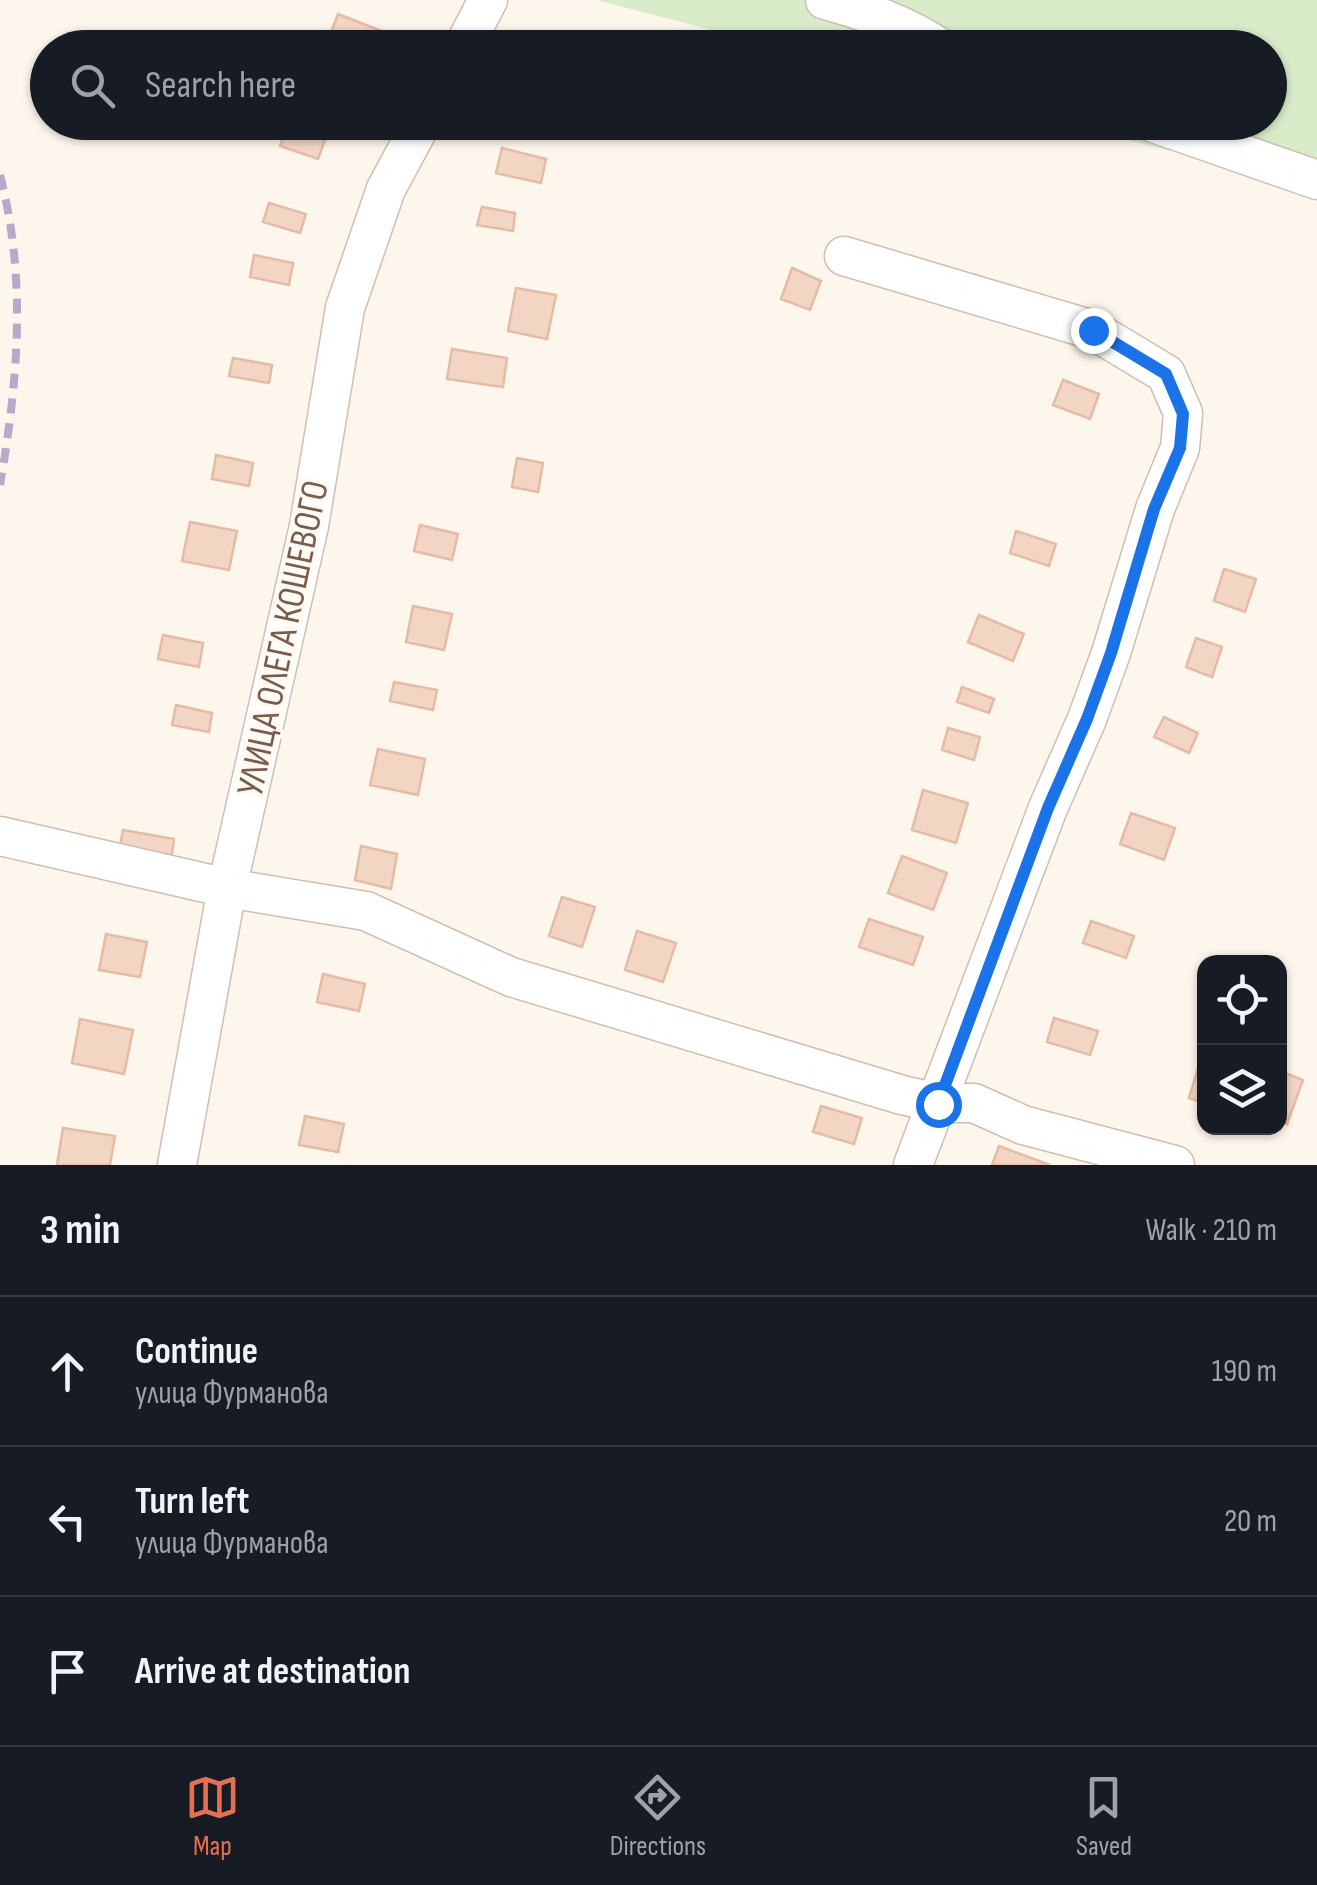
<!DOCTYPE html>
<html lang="en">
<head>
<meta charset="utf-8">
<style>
	:root { --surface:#171b24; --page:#242831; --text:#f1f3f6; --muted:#9ea1a6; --line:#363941; --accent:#e76f51 }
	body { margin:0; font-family:"Sofia Sans Condensed",sans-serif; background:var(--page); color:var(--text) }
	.controls { position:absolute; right:30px; bottom:30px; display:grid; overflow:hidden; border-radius:20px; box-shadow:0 2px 8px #0004 }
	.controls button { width:90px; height:90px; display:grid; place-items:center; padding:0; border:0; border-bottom:2px solid var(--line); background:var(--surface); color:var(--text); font:50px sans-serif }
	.stop { position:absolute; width:30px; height:30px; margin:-22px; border:8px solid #1a73e8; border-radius:50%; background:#fff }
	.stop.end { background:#1a73e8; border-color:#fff; box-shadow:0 2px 10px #0008 }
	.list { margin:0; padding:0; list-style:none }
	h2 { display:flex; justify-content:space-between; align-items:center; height:130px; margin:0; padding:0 40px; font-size:42px }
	h2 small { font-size:32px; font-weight:400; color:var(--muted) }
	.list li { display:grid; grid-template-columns:65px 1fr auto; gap:30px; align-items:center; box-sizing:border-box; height:150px; padding:0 40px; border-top:2px solid var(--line) }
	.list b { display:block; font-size:38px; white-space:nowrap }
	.list p { margin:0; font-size:32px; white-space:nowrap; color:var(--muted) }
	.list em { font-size:32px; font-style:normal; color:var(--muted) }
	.icon { flex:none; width:55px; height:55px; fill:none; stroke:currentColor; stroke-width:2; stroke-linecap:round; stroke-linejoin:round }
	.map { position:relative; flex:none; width:1317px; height:1165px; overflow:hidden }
	.search { position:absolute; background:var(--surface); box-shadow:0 2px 8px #0004; left:30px; right:30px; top:30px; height:110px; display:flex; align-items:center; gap:25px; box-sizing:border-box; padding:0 35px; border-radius:55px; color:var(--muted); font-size:38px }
	.sheet { height:580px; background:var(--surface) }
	nav { display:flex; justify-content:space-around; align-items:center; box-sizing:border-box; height:140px; border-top:2px solid var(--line); background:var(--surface); font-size:28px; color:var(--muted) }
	nav a { display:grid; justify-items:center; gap:5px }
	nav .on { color:var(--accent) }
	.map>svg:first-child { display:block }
</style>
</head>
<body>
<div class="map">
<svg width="1317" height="1165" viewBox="0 0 1317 1165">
	<rect width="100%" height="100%" fill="#fdf6ec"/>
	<path fill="#d8ecc9" d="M596,0h721v189l-255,-66 208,-1v-74l-493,-1z"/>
	<path fill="#f3d5c3" stroke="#e6bba3" stroke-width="2.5" d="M338,14l46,18 -6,16 -52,-3z
		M523,32l34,6 -1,10h-36z
		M289,122h22l18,7 -11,30 -38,-13z
		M502,148l44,11 -5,24 -45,-10z
		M269,203l37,11 -6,19 -37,-11z
		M482,207l33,6 -2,18 -36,-6z
		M254,255l39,8 -4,22 -39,-8z
		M792,268l29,13 -11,29 -29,-11z
		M516,288l40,7 -9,44 -39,-8z
		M452,349l55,9 -4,29 -56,-8z
		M233,358l39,7 -3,18 -40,-7z
		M1063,380l36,14 -9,25 -37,-14z
		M216,455l37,8 -4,23 -37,-7z
		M517,458l26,5 -5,29 -26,-5z
		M190,522l47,9 -8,39 -47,-9z
		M420,525l38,9 -6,26 -38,-9z
		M1016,531l40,13 -7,22 -39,-13z
		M1224,569l32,10 -11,33 -31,-11z
		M413,606l39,8 -8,36 -38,-8z
		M979,615l45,19 -11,27 -45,-19z
		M163,635l40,8 -4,24 -41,-8z
		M1196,638l26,9 -10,30 -26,-10z
		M394,682l43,8 -4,20 -43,-9z
		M962,687l32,12 -5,14 -32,-11z
		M176,705l36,8 -3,19 -37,-7z
		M1164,717l34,16 -9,20 -35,-16z
		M948,728l32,9 -6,23 -32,-10z
		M378,749l47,10 -7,36 -48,-10z
		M923,790l45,13 -12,40 -44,-13z
		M1131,813l44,15 -11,32 -44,-16z
		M123,830l51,9 -3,22 -52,-9z
		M361,846l36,8 -6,35 -36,-9z
		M902,856l45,17 -14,37 -45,-17z
		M562,897l33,10 -13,40 -33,-11z
		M869,919l54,18 -10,28 -54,-18z
		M1091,921l43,15 -8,22 -43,-15z
		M637,931l39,12 -13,39 -38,-12z
		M106,934l41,8 -7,35 -41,-7z
		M323,974l42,10 -6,27 -42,-9z
		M1054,1018l44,13 -8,24 -43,-13z
		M80,1019l53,11 -9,44 -52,-11z
		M1201,1058l3,1v44l-15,-5z
		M1280,1071l23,9 -16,44 -7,-3z
		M821,1106l41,12 -8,26 -41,-12z
		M305,1116l39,8 -6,28 -39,-7z
		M63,1128l52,8 -5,29h-53z
		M999,1146l51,19h-58z"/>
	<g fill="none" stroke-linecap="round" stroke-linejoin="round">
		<g stroke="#d1beb0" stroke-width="41">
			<path id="minor" d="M825,0c40,11 80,24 115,48
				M463,48l25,-48
				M1151,122l166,58
				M844,256l249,74 73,44 17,39 -3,35 -25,61 -44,144 -24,66 -39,89 -135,357
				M0,836l227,52 139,23 145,66 391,118 36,8h36l49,22 152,40
				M177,1165l50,-277 82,-362 36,-218 41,-119 36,-67"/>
		</g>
		<use href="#minor" stroke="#fff" stroke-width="38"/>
		<path stroke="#b9a8c9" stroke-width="8" stroke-dasharray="15 10" stroke-linecap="butt" d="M0,175c27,104 18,206 0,310"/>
	</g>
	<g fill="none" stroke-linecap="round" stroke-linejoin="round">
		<path stroke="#1a73e8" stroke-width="12" d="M938,1104l110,-296 39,-89 24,-66 43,-144 26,-61 3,-34 -17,-40 -73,-44"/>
	</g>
	<g text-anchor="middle" stroke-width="8" stroke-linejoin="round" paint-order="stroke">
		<g font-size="38" fill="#7a5c4d" stroke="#fffaf3">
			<text transform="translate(282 638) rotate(-78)" y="13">УЛИЦА ОЛЕГА КОШЕВОГО</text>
		</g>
	</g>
</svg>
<div class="controls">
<button><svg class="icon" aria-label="locate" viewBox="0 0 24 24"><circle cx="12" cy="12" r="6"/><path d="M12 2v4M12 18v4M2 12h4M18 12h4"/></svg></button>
<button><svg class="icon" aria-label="layers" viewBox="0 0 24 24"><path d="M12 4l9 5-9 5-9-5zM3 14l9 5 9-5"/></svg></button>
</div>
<div class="stop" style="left:938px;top:1104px"></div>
<div class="stop end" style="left:1093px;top:330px"></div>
<div class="search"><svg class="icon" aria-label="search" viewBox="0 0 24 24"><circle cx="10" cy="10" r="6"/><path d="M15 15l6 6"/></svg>Search here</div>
</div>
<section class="sheet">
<h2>3 min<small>Walk · 210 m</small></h2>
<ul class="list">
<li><svg class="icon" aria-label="ahead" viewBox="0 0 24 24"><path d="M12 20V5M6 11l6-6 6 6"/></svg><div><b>Continue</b><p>улица Фурманова</p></div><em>190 m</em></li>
<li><svg class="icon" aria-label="left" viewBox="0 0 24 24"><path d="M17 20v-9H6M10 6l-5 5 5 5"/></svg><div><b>Turn left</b><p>улица Фурманова</p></div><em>20 m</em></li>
<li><svg class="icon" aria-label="arrive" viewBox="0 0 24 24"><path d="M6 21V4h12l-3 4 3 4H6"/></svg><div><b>Arrive at destination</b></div></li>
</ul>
</section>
<nav>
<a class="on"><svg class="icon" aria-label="map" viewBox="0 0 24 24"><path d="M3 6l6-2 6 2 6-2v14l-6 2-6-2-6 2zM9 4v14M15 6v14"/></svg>Map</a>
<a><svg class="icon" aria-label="directions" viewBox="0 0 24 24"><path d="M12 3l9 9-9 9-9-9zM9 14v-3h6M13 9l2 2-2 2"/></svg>Directions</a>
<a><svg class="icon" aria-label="saved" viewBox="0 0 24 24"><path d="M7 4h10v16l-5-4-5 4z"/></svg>Saved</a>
</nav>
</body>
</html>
